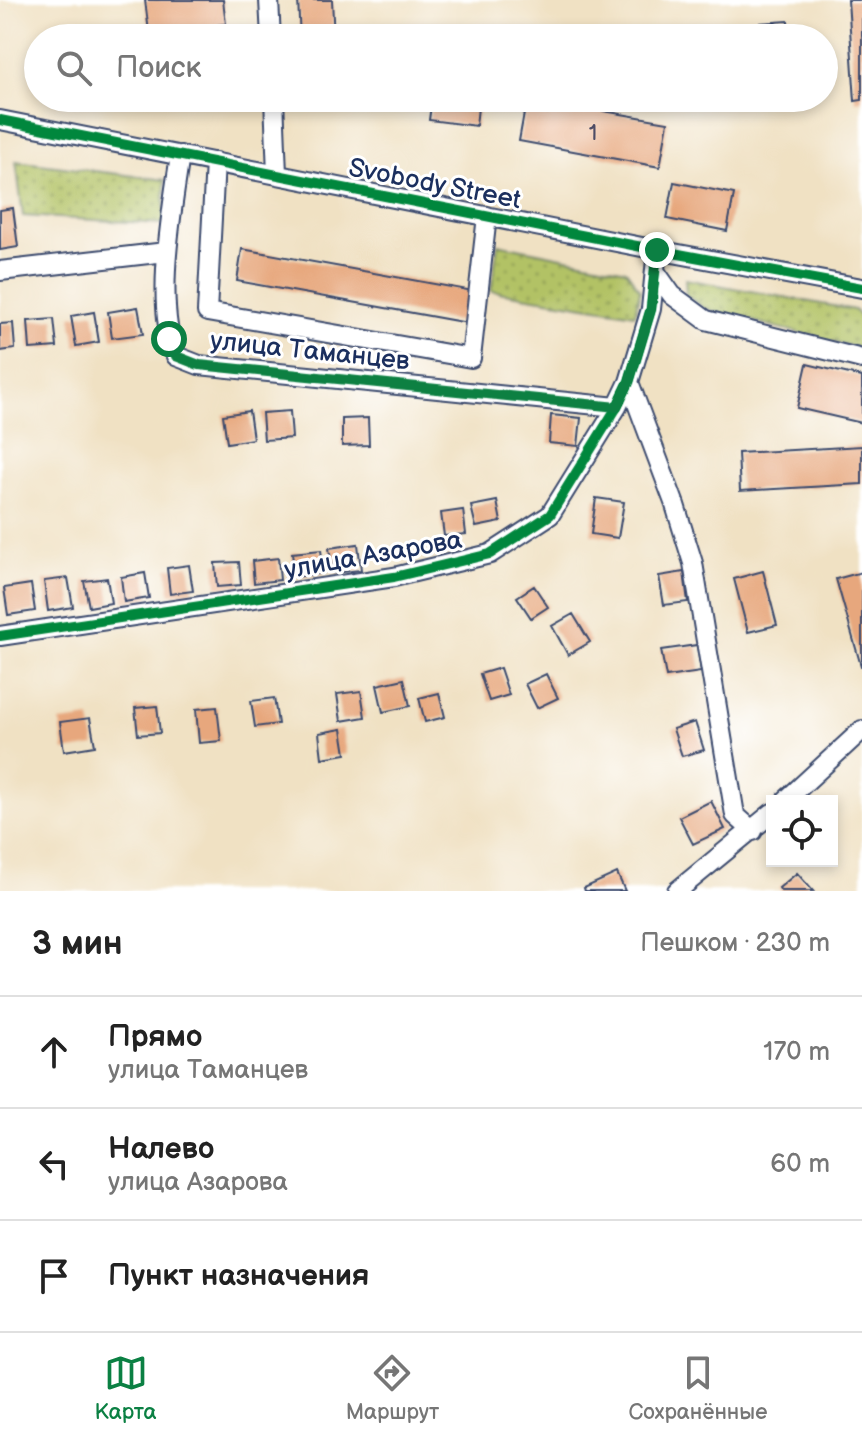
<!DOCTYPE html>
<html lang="ru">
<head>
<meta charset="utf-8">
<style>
	:root { --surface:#fff; --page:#f6f6f6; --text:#222; --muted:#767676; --line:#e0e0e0; --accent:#0b8043 }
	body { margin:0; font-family:"Balsamiq Sans",sans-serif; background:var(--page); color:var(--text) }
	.controls { position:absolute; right:24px; bottom:24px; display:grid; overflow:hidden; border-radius:0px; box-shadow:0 4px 12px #0003 }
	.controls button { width:72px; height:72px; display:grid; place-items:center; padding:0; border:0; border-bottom:2px solid var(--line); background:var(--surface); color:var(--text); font:40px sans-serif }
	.stop { position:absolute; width:24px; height:24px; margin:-18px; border:6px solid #0b8043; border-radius:50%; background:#fff }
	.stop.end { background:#0b8043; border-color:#fff; box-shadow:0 2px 8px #0008 }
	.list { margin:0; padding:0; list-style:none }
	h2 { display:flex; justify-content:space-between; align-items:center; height:104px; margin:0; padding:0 32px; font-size:34px }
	h2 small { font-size:26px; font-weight:400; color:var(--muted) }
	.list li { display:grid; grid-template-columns:52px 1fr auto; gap:24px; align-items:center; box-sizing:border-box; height:112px; padding:0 32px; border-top:2px solid var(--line) }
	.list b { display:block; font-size:30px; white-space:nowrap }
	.list p { margin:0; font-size:26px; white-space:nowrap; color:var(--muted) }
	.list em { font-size:26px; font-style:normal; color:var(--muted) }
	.icon { flex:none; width:44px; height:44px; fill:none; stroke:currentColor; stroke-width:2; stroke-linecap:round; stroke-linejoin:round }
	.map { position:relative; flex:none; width:862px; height:891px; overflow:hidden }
	.search { position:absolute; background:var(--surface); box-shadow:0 4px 12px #0003; left:24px; right:24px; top:24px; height:88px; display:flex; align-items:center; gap:20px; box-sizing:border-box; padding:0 28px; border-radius:44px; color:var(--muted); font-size:30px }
	.sheet { height:440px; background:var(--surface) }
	nav { display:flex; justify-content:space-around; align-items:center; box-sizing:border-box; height:112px; border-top:2px solid var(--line); background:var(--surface); font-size:22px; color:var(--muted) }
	nav a { display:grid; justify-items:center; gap:4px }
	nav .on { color:var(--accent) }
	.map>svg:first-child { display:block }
</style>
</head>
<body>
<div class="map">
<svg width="862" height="891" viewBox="0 0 862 891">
	<defs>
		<pattern id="green-dots" width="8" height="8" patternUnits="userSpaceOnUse" patternTransform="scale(2)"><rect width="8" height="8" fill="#b2c265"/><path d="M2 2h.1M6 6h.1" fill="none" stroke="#909e56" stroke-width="1.8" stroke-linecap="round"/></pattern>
	</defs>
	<rect width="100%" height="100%" fill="#fff"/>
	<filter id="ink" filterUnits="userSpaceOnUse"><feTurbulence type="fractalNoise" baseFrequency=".0125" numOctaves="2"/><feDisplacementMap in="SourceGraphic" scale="16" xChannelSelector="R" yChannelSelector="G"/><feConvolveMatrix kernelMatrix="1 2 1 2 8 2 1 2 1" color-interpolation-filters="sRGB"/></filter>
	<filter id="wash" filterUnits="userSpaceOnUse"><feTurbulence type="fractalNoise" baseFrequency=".006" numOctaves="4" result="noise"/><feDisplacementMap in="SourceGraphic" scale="32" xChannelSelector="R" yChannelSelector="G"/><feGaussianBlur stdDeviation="1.8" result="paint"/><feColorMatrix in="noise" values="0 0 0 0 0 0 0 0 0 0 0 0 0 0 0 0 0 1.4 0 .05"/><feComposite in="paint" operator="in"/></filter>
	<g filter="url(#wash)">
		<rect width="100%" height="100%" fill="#f0e1c3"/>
		<path fill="url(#green-dots)" stroke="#667862" stroke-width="2" d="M16,161l149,19 -1,44 -141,-8z
			M498,244l128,26 14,20 -5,24 -144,-23z
			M685,279l169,31 8,9v30l-157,-40 -19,-14z"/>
		<g id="blocks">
			<path fill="#e7a77d" d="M145,0h78l3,24 -77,8z
				M298,0h34l2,38h-34z
				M848,0h14v100l-7,1z
				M788,21l2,17h-29l-1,-15z
				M432,98h47l-3,28 -47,-6z
				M550,98h56l-3,13 65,11 -8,45 -141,-26 6,-33 22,5z
				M674,182l60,12 -7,37 -60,-12z
				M13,208l5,39 -18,3v-40z
				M242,249l231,42 -5,32 -231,-42z
				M138,307l5,27 -31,4 -4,-26z
				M94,312l5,30 -23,4 -5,-30z
				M54,319l3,28 -27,2 -2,-28z
				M13,323l2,26 -15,2v-27z
				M807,364l55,13v46l-65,-15z
				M249,411l4,28 -26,4 -4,-28z
				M290,411l2,27 -28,2 -2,-27z
				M551,415l30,3 -3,28 -29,-3z
				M368,418l1,27 -27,1v-27z
				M862,446v38l-122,7 -2,-38z
				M596,498l28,4 -6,36 -27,-4z
				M497,501l4,21 -25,5 -5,-21z
				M463,510l3,24 -22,2 -3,-23z
				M358,544l3,26 -28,3 -4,-25z
				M321,550l3,23 -29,4 -3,-24z
				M278,558l2,22 -26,3 -2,-22z
				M239,562l2,23 -24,2 -2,-24z
				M189,565l4,26 -23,3 -3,-26z
				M763,571l14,54 -29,7 -14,-53z
				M684,572l4,30 -24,3 -5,-29z
				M862,572v94h-1l-25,-87z
				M145,573l4,25 -25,4 -3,-25z
				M68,578l5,29 -25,4 -4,-30z
				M107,578l4,25 -22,4 -5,-26z
				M31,584l4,27 -27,4 -4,-27z
				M534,586l14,21 -17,11 -14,-21z
				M573,614l17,28 -22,13 -16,-29z
				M697,645l4,27 -35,5 -5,-27z
				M500,668l9,27 -20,6 -9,-27z
				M546,674l12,24 -21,10 -12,-24z
				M404,679l6,27 -27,6 -6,-27z
				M361,691l4,26 -24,4 -4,-27z
				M439,693l6,24 -20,5 -6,-24z
				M274,698l4,26 -23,3 -4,-26z
				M157,706l3,27 -22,2 -3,-27z
				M217,707l4,34 -22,2 -3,-34z
				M90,718l5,28 -31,5 -4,-29z
				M695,722l9,28 -22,6 -9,-27z
				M342,729l4,25 -24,4 -3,-25z
				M711,801l14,28 -32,15 -14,-27z
				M617,873l8,18h-40l-1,-3z
				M797,873l16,18h-32l-2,-3z"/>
		</g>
	</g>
	<g filter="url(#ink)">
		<use href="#blocks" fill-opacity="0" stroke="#3b4a6d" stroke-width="2"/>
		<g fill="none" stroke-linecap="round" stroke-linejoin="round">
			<g stroke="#3b4a6d" stroke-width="22">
				<path id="minor" d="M269,0l2,38
					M274,98l3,76
					M0,120l657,130 205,38
					M180,155c-8,56 -26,149 -4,201l23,9 418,42
					M215,162l-8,150 264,46 16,-142
					M0,271l166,-19
					M655,271l17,24 34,25 156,39
					M629,382l46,123 18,58 42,252 18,16
					M0,636l394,-59 96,-23 60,-39 67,-108 12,-25 22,-73 6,-59
					M785,801l77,-71
					M677,891l95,-78"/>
			</g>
			<use href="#minor" stroke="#fff" stroke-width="18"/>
			<g stroke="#fff" stroke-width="15">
				<path id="cycleway" d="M0,120l657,130 205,38
					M0,636l394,-59 96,-23 60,-39 67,-108 12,-25 22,-73 6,-59"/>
			</g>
			<use href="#cycleway" stroke="#00873e" stroke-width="10"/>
		</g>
	</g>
	<g fill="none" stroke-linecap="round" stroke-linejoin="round" filter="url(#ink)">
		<path stroke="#0b8043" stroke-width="10" d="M169,339l7,17 23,9 418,42 12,-25 22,-73 6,-59"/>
	</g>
	<g text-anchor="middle" stroke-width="6" stroke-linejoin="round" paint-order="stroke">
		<g font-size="22" fill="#4e4d66">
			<text x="593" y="140">1</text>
		</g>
		<g font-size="26" fill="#1b2f5e" stroke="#fff">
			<text transform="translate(435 183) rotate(11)" y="9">Svobody Street</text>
			<text transform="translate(310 350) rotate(6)" y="9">улица Таманцев</text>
			<text transform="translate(373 554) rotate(-10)" y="9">улица Азарова</text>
		</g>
	</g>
</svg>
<div class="controls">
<button><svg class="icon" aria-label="locate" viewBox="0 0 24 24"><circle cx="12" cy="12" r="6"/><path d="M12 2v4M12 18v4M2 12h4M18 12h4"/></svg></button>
</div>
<div class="stop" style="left:169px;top:339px"></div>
<div class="stop end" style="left:657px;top:250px"></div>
<div class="search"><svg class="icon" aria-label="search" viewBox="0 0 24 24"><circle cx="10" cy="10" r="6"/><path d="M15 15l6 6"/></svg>Поиск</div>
</div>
<section class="sheet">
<h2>3 мин<small>Пешком · 230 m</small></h2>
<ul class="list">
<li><svg class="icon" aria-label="ahead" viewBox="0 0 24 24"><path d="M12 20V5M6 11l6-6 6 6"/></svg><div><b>Прямо</b><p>улица Таманцев</p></div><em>170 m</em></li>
<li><svg class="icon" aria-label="left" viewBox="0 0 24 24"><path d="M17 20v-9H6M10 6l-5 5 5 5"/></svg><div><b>Налево</b><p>улица Азарова</p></div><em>60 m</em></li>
<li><svg class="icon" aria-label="arrive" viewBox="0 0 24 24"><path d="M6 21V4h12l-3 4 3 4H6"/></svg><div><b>Пункт назначения</b></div></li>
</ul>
</section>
<nav>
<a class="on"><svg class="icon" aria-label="map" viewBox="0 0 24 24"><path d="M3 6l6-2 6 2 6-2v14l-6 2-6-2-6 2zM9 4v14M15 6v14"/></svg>Карта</a>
<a><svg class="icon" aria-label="directions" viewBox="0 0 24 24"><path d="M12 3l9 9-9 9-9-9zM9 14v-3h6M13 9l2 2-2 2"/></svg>Маршрут</a>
<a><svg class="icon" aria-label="saved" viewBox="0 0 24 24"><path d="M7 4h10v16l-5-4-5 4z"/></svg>Сохранённые</a>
</nav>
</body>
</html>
